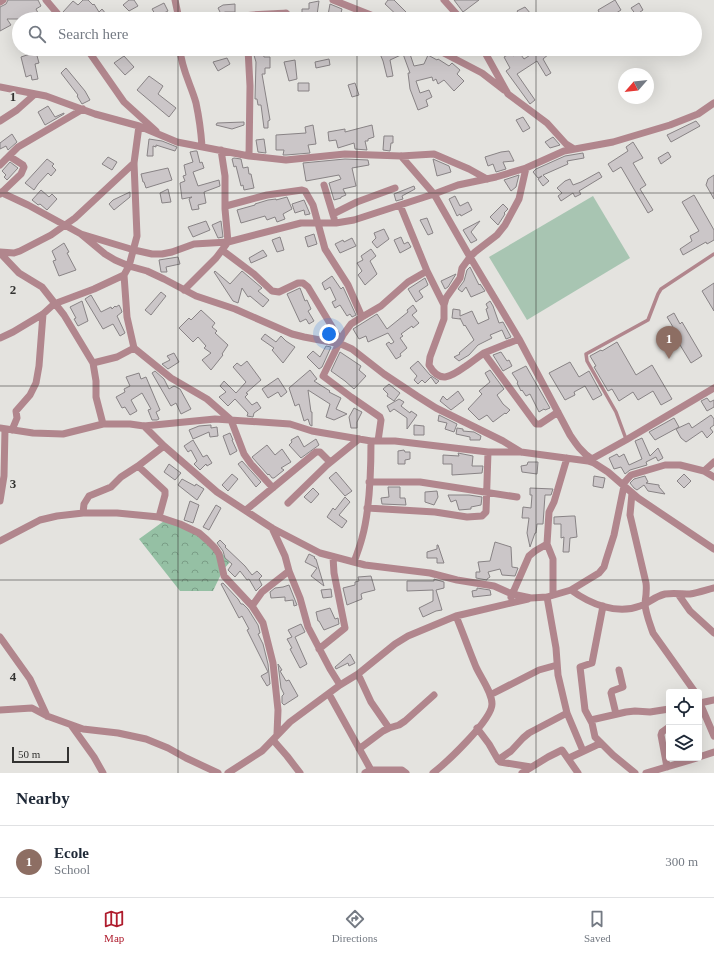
<!DOCTYPE html>
<html lang="en">
<head>
<meta charset="utf-8">
<style>
	:root { --surface:#fff; --page:#f2f2f3; --text:#1f2937; --muted:#747a83; --line:#e0e1e3; --accent:#af1c2d }
	body { margin:0; font-family:Georgia,serif; background:var(--page); color:var(--text) }
	.controls { position:absolute; right:12px; bottom:12px; display:grid; overflow:hidden; border-radius:4px; box-shadow:0 4px 16px #0002 }
	.controls button { width:36px; height:36px; display:grid; place-items:center; padding:0; border:0; border-bottom:1px solid var(--line); background:var(--surface); color:var(--text); font:20px sans-serif }
	.compass { position:absolute; left:618px; top:68px; width:36px; height:36px; border-radius:50%; background:var(--surface); box-shadow:0 4px 16px #0002; rotate:242deg }
	.scale { position:absolute; left:12px; bottom:10px; width:57px; box-sizing:border-box; padding-left:4px; border:2px solid #333331; border-top:0; font-size:11px; line-height:14px; white-space:nowrap; color:#333331; -webkit-text-stroke:3px #e4e3df; paint-order:stroke }
	.you { position:absolute; left:329px; top:334px; width:14px; height:14px; margin:-10px; border:3px solid #fff; border-radius:50%; background:#1a73e8; box-shadow:0 0 0 6px #1a73e833 }
	.badge { display:grid; place-items:center; width:26px; height:26px; border-radius:50%; background:var(--accent); color:#fff; font-size:13px; font-weight:700 }
	.pin { position:absolute; translate:-50% -33px; filter:drop-shadow(0 1px 2px #0008) }
	.pin::after { content:''; position:absolute; top:21px; width:14px; height:12px; background:inherit; clip-path:polygon(0 0,100% 0,50% 100%) }
	.list { margin:0; padding:0; list-style:none }
	h2 { display:flex; justify-content:space-between; align-items:center; height:52px; margin:0; padding:0 16px; font-size:17px }
	h2 small { font-size:13px; font-weight:400; color:var(--muted) }
	.list li { display:grid; grid-template-columns:26px 1fr auto; gap:12px; align-items:center; box-sizing:border-box; height:72px; padding:0 16px; border-top:1px solid var(--line) }
	.list b { display:block; font-size:15px; white-space:nowrap }
	.list p { margin:0; font-size:13px; white-space:nowrap; color:var(--muted) }
	.list em { font-size:13px; font-style:normal; color:var(--muted) }
	.icon { flex:none; width:22px; height:22px; fill:none; stroke:currentColor; stroke-width:2; stroke-linecap:round; stroke-linejoin:round }
	.map { position:relative; flex:none; width:714px; height:773px; overflow:hidden }
	.search { position:absolute; background:var(--surface); box-shadow:0 4px 16px #0002; left:12px; right:12px; top:12px; height:44px; display:flex; align-items:center; gap:10px; box-sizing:border-box; padding:0 14px; border-radius:22px; color:var(--muted); font-size:15px }
	.sheet { height:124px; background:var(--surface) }
	nav { display:flex; justify-content:space-around; align-items:center; box-sizing:border-box; height:56px; border-top:1px solid var(--line); background:var(--surface); font-size:11px; color:var(--muted) }
	nav a { display:grid; justify-items:center; gap:2px }
	nav .on { color:var(--accent) }
	.map>svg:first-child { display:block }
</style>
</head>
<body>
<div class="map">
<svg width="714" height="773" viewBox="0 0 714 773">
	<defs>
		<pattern id="forest-crowns" width="20" height="18" patternUnits="userSpaceOnUse"><rect width="20" height="18" fill="#95c0a4"/><path d="M2 6a3 3 0 1 1 6 0M12 15a3 3 0 1 1 6 0" fill="none" stroke="#7a9d86"/></pattern>
	</defs>
	<rect width="100%" height="100%" fill="#e4e3df"/>
	<path fill="url(#forest-crowns)" d="M164,521l43,16 23,25 -7,8 -10,21h-33l-41,-52z"/>
	<path fill="#a8c5b2" d="M593,196l37,62 -103,62 -38,-63z"/>
	<path fill="#cbc6c8" stroke="#888385" d="M8,0h30l3,6 -5,3 5,10h-34l4,6 -11,6v-24l6,-3z
		M83,0h5l5,5 1,-1 5,8 3,-3 8,10h-43l-4,-7 10,-11 5,4z
		M129,0h5l4,6 -9,5 -6,-6z
		M388,0h6l14,14 -5,5h-2l-16,-15z
		M454,0h25l-16,12z
		M615,0l6,10 -14,9h-25l17,-7 -1,-2z
		M319,1l-2,14 -15,1v-7h7v-6z
		M164,3l4,8 -4,2 3,6h-9l-6,-10z
		M639,3l4,7 -7,5 -5,-7z
		M235,4v8h-10l-4,2 -3,-6 5,-3z
		M330,4l12,5 -1,4h2v6h-15v-4z
		M525,7l6,7 -6,5h-3l-5,-8z
		M378,49h35l-4,2 5,15 10,-2 4,-9 9,5 1,-1 11,7 3,-3 8,7 -3,4 7,7 -10,10 -10,-11 -6,4 -2,-5 -3,2 -1,-4 -16,4 4,12 9,-3 3,7 -6,3 2,6 -10,4 -8,-21 -2,-16h2l-7,-19 -13,6 3,16 -6,1 -4,-16z
		M537,49h9l3,5 -6,5 8,14 -5,3 -9,-15 -20,13 18,26 -5,4 -24,-33 4,-3 -6,-11 7,-4 2,3 6,-4 5,7 11,-7 -1,-1z
		M262,50l2,7h6v11h-5v6h-3l8,46 -2,1v7h-4l-3,-23h-3l-1,-6h-2l1,-37 -3,-10z
		M36,52l3,11 -4,1 3,15 -6,1 -1,-5 -5,2 -5,-20z
		M124,56l10,11 -9,8 -11,-12z
		M227,58l3,6 -12,7 -5,-9z
		M329,59l1,6 -14,3 -1,-6z
		M295,60l2,19 -8,2 -5,-19z
		M66,68l19,23 5,9 -8,4 -5,-8 1,-1 -17,-22z
		M149,76l14,10 -5,8 18,14 -7,9 -32,-27z
		M298,83h11v8h-11z
		M355,83l4,12 -7,2 -4,-12z
		M48,106l7,11 9,-4v1l-19,11 -7,-13z
		M523,117l7,11 -7,4 -7,-12z
		M696,121l4,5 -29,16 -4,-7z
		M244,122v3l-12,4 -16,-4 1,-2z
		M313,125l3,19 -8,1 2,8 -24,2h-3l1,-5h-8v-15l30,-2 -1,-6z
		M372,125l2,12 -6,2v2h-3l2,9 -12,-1 -1,-6 -16,5 -2,-8 -7,1 -1,-9 17,-3v3z
		M12,134l5,8 -9,8 -2,-4 -6,3v-6z
		M384,136h9v7h-2l-1,8 -7,-1z
		M553,137l7,8 -10,3 -5,-6z
		M149,139l13,2 15,6 -2,4 -19,-6v2l-3,-1v10h-6z
		M264,139l2,14 -8,-1 -2,-12z
		M633,142l10,16 -10,5 13,22 -6,4 13,21 -5,3 -27,-46 -8,5 -5,-8 20,-13 -2,-4z
		M195,151h2l3,12 2,-1 2,6 -11,4 5,14 21,-6 1,6 -16,6 2,11 -8,2 1,4 -7,1 -3,-11 3,-2 -10,2 -2,-16 5,-2 -2,-5 3,-1 -2,-10 9,-3 -3,-10z
		M509,151l5,10 -11,1 3,7 -10,3 -3,-8 -5,2 -3,-9 16,-5z
		M668,152l3,5 -10,7 -3,-6z
		M583,153l1,5 -17,3 1,3 -25,11 6,6 -6,5 -5,-7 4,-3 -4,2 -5,-6 3,-3 29,-13z
		M108,157l9,5 -5,8 -10,-6z
		M234,158l7,1 2,9 5,-1 1,7h2l3,14 -10,2 -1,-5 -2,1 -5,-20 -2,1 -2,-8z
		M47,159l7,5 -2,2 4,4 -5,6 -3,-3 -10,11 -4,6 -9,-7z
		M345,159l23,1 1,5 -17,3 4,18 -13,3 3,6 -5,2v1l-7,2 -5,-17 12,-4 -2,-4 -33,6 -3,-18z
		M433,159l16,7 2,6 -14,4z
		M10,162l8,6 -11,12 -3,-3 2,-2 -4,-4z
		M168,168l4,12 -26,8 -2,-6h-1l-2,-8z
		M599,172l3,5 -23,14 2,3 -6,3 -2,-4 -12,8 -3,-5 4,-3 -5,-5 8,-7 5,-2 3,6 8,-3z
		M519,175l-3,12 -5,4 -7,-11z
		M714,175v24l-8,-14 2,-6z
		M414,186l1,3 -13,7 1,3 -7,2 -2,-7z
		M168,189l3,13 -9,1 -2,-10z
		M41,190l8,7 3,-3 5,5 -10,11 -7,-6 -2,1 -1,-1 -5,-4z
		M130,192v5l-16,13 -5,-6 4,-4z
		M694,195l20,35v10l-7,4 -1,-2 -23,13 -3,-6 12,-8 -2,-5 9,-5 -17,-29z
		M455,196l5,10 8,-4 4,8 -11,6 -1,-2 -3,2 -8,-17z
		M287,197l5,12 -9,5 2,5 -8,3 -2,-5 -8,3 -2,-4 -24,7 -4,-13 18,-5v-1l13,-4 8,-1v1z
		M304,200l6,14 -5,1 -1,-5 -9,3 -3,-9z
		M503,204l5,5 -4,4 1,1 -7,11 -8,-8z
		M427,218l6,15 -5,2 -8,-15z
		M206,221l4,9 -17,7 -5,-10z
		M221,221l2,16 -5,1 -6,-13z
		M480,221l-9,11 6,8 -6,3 -8,-13z
		M384,229l5,10 -12,9 -5,-6 4,-4 -2,-5z
		M314,234l3,10 -9,3 -3,-10z
		M280,237l4,13 -7,2 -5,-12z
		M401,237l3,7 4,-2 3,5 -11,6 -6,-13z
		M352,238l4,8 -16,7 -5,-9 8,-4 1,2z
		M64,243l5,9 -2,1 9,17 -17,6 -6,-15 3,-1 -4,-9z
		M371,249l5,7 -6,5 7,13 -12,11 -7,-10 4,-4 -5,-8 6,-3 -2,-4z
		M263,250l4,6 -16,7 -2,-5z
		M178,257l2,7 -14,3 1,5h-6l-2,-12z
		M470,267l9,18 1,-1 5,7 -14,6 -5,-10 -4,5 -4,-3 6,-8 3,-11z
		M215,271l15,13 12,-13 20,17 -4,3 11,9 -6,7 -13,-11 -2,1 -6,-9 -4,15 -5,-2 -19,-29z
		M456,274l-8,13 -3,2 -4,-8z
		M332,276l9,13 2,-2 1,2 12,26 -4,2 -2,-3 -3,2 -7,-11 -5,3 -3,-6 4,-2 -6,-13 -5,3 -3,-7z
		M425,278l3,7 -9,6 4,6 -7,5 -8,-13z
		M714,283v28l-12,-20z
		M300,288l5,13 2,-1 4,9 -3,2 6,10 -5,3 -3,-5 -6,3 -13,-28z
		M161,292l5,4 -15,19 -6,-5z
		M91,295l10,17 10,-5 1,2 3,-3 1,1 3,-2 2,4 1,3 -5,4 8,17 -5,3 -7,-12 -10,5 -18,-30z
		M82,301l6,20 -10,5 -4,-7 2,-1 -6,-11z
		M490,301l3,5 6,17 4,-1 8,15 -5,2 -4,-9 -12,5 2,3 -14,7 -9,10 -10,6 -5,-4 6,-3 -1,-1 15,-13 -9,-15 -1,1 -4,-8v1l-8,-1 1,-9 7,1v6l12,-5 6,13 11,-5 -3,-10 2,-1 -2,-4z
		M413,305l4,6 -5,4 7,8 -6,5 -1,-2 -11,8 2,2 -3,2 7,10 -7,6 1,2 -5,3 -10,-15 3,-2 2,2 3,-2 -6,-9 -20,9 -2,-6 -7,3 -6,-10 24,-15 10,15 21,-17 -1,-2z
		M201,310l14,13 -3,4 5,4 -2,2 13,12 -6,9 1,1 -12,15 -9,-10 9,-7 -7,-5 2,-2 -8,-9 -5,5 -14,-14 10,-10 2,2z
		M674,313l6,11 2,-2 20,34 -11,7 -14,-23 -10,5 -6,-10 12,-8 -6,-10z
		M265,334l11,8 5,-6 5,5 9,6 -12,16 -11,-13 2,-2 -13,-9z
		M617,342l19,33 16,-10 20,34 -11,6 -8,-14 -15,9 -5,-8 -14,9 -7,-12 -4,2 -14,-24 2,-1 -6,-10 11,-6 1,1z
		M326,346l5,1 -9,20 -3,2 -12,-12 6,-6 7,6z
		M340,352l21,14 -2,4 7,6 -12,13 -9,-8 -14,-10z
		M501,352l6,9 2,-1 3,6 -9,5 -10,-16z
		M174,353l5,9 -11,7 -6,-5 8,-4 -3,-4z
		M247,361l14,19 -15,13 2,1 -3,3 7,8 5,-3 4,6 -7,5 -1,4 -6,-1 1,-3 -13,-14 -7,7 -9,-9 7,-5 -6,-6 4,-5 12,12 10,-11 -13,-15 4,-4 4,3z
		M418,361l12,14 9,6 -3,3 -5,-7 -6,6 -3,-3 -4,4 -4,-4 3,-4 -7,-8z
		M570,362l9,15 10,-6 13,24 -9,5 -8,-14 -11,6 1,3 -10,5 -16,-27z
		M526,366l24,42 -5,2 -1,-1 -5,3 -9,-18 -4,2 -4,-6 -1,1 -4,-8 1,-1 -6,-9z
		M310,370l7,9 -3,2 16,10 -1,1 12,6 -5,11 11,5 -13,6 -8,-3 4,-13 -22,-14 3,22h1v14l-2,-1 -2,-6 -4,2 -5,-17 -4,2 -6,-18z
		M490,370l14,19 -7,6 6,9 7,6 -4,4 -1,-1 -12,9 -6,-7 -8,5 -11,-11 14,-15 -3,-3 11,-9 -5,-9z
		M155,371l9,8 5,10 5,-3 6,3 11,20 -10,5 -5,-11 -5,3 -19,-33z
		M139,373l2,6 5,-2 14,33 -4,2 3,7 -2,1h-5l-4,-10 3,-1 -9,-16 -11,7 6,11 -7,4 -5,-8 -3,1 -6,-11 9,-5 -1,-3 6,-3 -4,-9z
		M278,378l9,14 -6,5 -3,-5 -10,6 -6,-9z
		M389,384l11,9 -6,8 -7,-5 1,-2 -5,-5z
		M458,391l6,9 -13,10 -11,-9 3,-5 4,4z
		M707,398l3,4 4,-2v7l-7,4 -6,-10z
		M399,399l5,3 -3,4 9,7 1,-2 6,4 -10,14v-11l-13,-9 -4,3 -3,-6z
		M354,408l8,4 -5,10v6h-6l-2,-11z
		M439,415l18,9 -3,8 -9,-3 2,-6 -9,-2z
		M711,415l3,4v6l-4,3 3,4 -6,6 -5,-7 -16,11 -5,-4 -5,-9 13,-6 3,5z
		M674,418l5,9 -24,13 -6,-8z
		M211,425v3l6,-1 1,9 -8,1 -1,-5 -16,7 -4,-9 10,-4z
		M414,425l10,1v9h-10z
		M457,428l6,1v2l11,1 7,4 -1,4h-10v-3l-14,-3z
		M230,433l3,7h-1l5,11 -7,4 -7,-19z
		M298,436l6,11 12,-8 3,6 -18,13 -12,-13 3,-3 -1,-2z
		M642,438l8,18 8,-8 5,10 -5,3 -2,-4 -10,5 1,3 -17,5 -5,4 -4,-7 -7,2 -5,-11 8,-4 2,3 5,-3 5,11 13,-6 -7,-18z
		M193,440l10,17 4,-2 5,8 -5,3 -1,-2 -6,6 -6,-6 3,-3 -6,-11 -3,2 -4,-6z
		M267,445l8,10 7,-6 9,13 -10,6 3,2 -10,8h-2l-3,-4 -1,1 -16,-18z
		M404,450l1,2h5v7l-5,1v4h-7v-13z
		M458,453l15,3 -1,10h11l-1,7 -30,2v-11h-9v-9l16,1z
		M242,461l19,21 -5,5 -18,-23z
		M528,462h10l-1,12 -15,-2 -1,-6 6,-1z
		M169,464l12,9 -6,7 -11,-8z
		M336,472l16,19 -7,5 -16,-18z
		M232,474l6,5 -10,12 -6,-6z
		M684,474l7,7 -7,7 -7,-7z
		M594,476l11,2 -2,10 -10,-2z
		M645,476l3,6 -2,1 13,2v2l6,7 -17,-3 -4,-6 -7,5 -3,-2 -4,-5 4,-4z
		M182,479l13,7 1,-2 8,5 -7,11 -19,-15z
		M388,487h12v11h5l1,7 -24,-1 -1,-6 8,-1z
		M313,488l6,6 -8,9 -7,-6z
		M530,488l23,1 -2,6h-6l-2,29h-6l-1,9h-1l-5,14 -3,-14 2,-15h-7l1,-11 8,1 1,-13h-2z
		M437,491l1,6 -4,8 -9,-3v-10z
		M448,495h21l13,2 -1,8 -10,2v2l-12,1 -3,-10 -5,2z
		M345,497l5,5 -11,13 8,6 -5,7 -15,-11 6,-9 2,2z
		M190,501l9,4 -6,18 -9,-3z
		M216,505l5,3 -12,22 -6,-3z
		M572,516h3l2,21 -7,1 -1,14h-6l1,-15 -3,1v-14h-7v-7z
		M220,540l6,6 -1,1 20,19 7,9 5,-4 5,5 -3,3 3,6 -6,6 -7,-12 -2,1 -7,-9 -5,6 -7,-7 4,-6 -7,-6 -2,-7 -6,-8z
		M495,542l16,5 1,20 6,1 -3,8 -13,-1 -2,-6 -12,3 2,5 -3,2v1l-11,-2v-6h4l-2,-10 12,-1z
		M437,545h1l6,18h-7v-5h-10v-6l10,-3z
		M309,554l6,3 -1,1 2,1 8,27 -13,-10 6,-8 -12,-6z
		M371,576l4,14 -12,3 -2,1 1,5 -15,6 -4,-17 12,-3v-3l4,-1 -1,-4z
		M434,579l10,3v6l-8,2 6,20 -6,1 -13,6 -4,-9 14,-7v-11l-26,1v-10h27z
		M223,583l15,16 3,5h2l5,5 10,16 2,8 -2,1 5,10 5,20 2,20 -3,2 -6,-10 7,-4 -21,-42 2,-1 -7,-13 -3,2 -18,-34z
		M289,585l8,20 -3,1 -1,-6 -8,1v-4l-14,1 -1,-6 5,-4 8,-1z
		M477,588l13,2 1,5 -18,2 -1,-6 5,-1z
		M331,589l1,8 -9,1 -2,-8z
		M330,608l5,11 3,-1 1,6 -15,6 -5,-9h-1l-2,-9z
		M301,624l4,8 -10,5 12,27 -7,4 -10,-19 2,-1 -5,-9 5,-2 -4,-7z
		M350,654l5,9 -6,3 -1,-3 -12,6 -1,-2z
		M278,664l4,6 -2,1 6,10 3,-1 9,16 -14,9 -2,-2v-7l2,-2 -3,-6z"/>
	<g fill="none" stroke-linecap="round" stroke-linejoin="round">
		<path stroke="#b1868d" stroke-width="3.5" d="M626,439l-10,-27 -29,-51 -1,-7 62,-34 10,-26 3,-5 53,-35"/>
		<path stroke="#b1868d" stroke-width="7" d="M46,0l16,19
			M175,0l4,19
			M333,0l48,19
			M444,0l17,19
			M0,2l3,-2
			M230,19c8,-5 44,-5 56,-6l6,6
			M87,49l37,53 32,29
			M180,49c1,19 11,36 16,54 3,14 5,29 6,43
			M237,49l3,1 5,-1
			M248,49l2,37 -1,70
			M436,49l46,24 22,17
			M483,49l25,45 39,29 19,21 8,5
			M0,87l46,9 49,18 44,12 38,16 72,14 37,4 59,-6 56,2 33,-2 35,15 18,10
			M0,121l17,-11 18,-16
			M401,156l33,38 36,63 -8,11 -2,10 -14,20 -2,7v14l-14,38 -1,8c11,20 23,11 37,1 6,-4 12,-9 18,-13
			M0,165l18,-18 65,-38
			M526,168l-7,31 -14,26 -8,10 -22,17 -5,5 49,82 51,96c6,9 12,18 22,24
			M324,185l10,33
			M0,192l28,13 53,29 24,20 10,6 14,6 18,5 17,8 32,17 39,13 57,25 12,3 37,7 11,5 32,25 33,22 19,12 67,33 18,11
			M0,194l21,-20 3,-7 -1,-2 -14,-9
			M400,205l27,66 17,34
			M226,206l41,-11 35,-5 3,1 8,14 12,44 23,36 14,32 -11,7 -8,11 -20,41 28,21 29,20 1,3 -3,21
			M333,214l24,-12 38,-14
			M81,234l53,16 18,4h10l10,-2 22,-8 34,-2 73,-19h35l18,-3 80,-26 24,-9 38,-8 30,-9 38,-17 49,-9 57,-17 28,-11 16,-11
			M222,250l32,24 18,17 7,1 19,-9h5l5,4 32,53
			M0,252l14,1 6,-2 31,-16 24,-17 59,-55
			M0,253l19,20 23,14 22,28 29,48 3,18v16l7,27
			M124,275l3,42 7,31 37,30 36,21 24,21 13,34 7,10 22,24
			M184,290l32,-32 12,-16 -3,-33v-33l-4,-26
			M362,317l19,-11 27,-24 19,-11
			M0,338l13,-6 30,-18 11,-10 40,-15 30,-14 5,-9 8,-30 -3,-73 5,-37
			M519,339l-35,14 52,71h4l18,-12
			M93,363l24,-6 17,-9
			M144,426l20,20 53,46 55,36 48,25 45,12 65,8 27,7 37,6 18,8 19,4 16,-1 24,-7 28,-17 5,-6 2,-7 8,-25 10,-49
			M0,428l33,5 30,1 40,-10h27l14,2 71,-7 75,5 22,7 59,10h24l93,11h33l67,9 6,2 14,9 30,26 76,51
			M12,430l5,-12 -1,-7 14,-16 6,-12 3,-17 4,-52
			M590,460l36,-20 88,-52
			M138,466l26,-20
			M704,471l10,-9
			M369,482h51l97,15
			M623,484l8,-9 34,-10h15l24,6 10,6
			M632,493l-2,22 16,68c1,7 0,13 -1,20 0,9 5,21 8,30l42,59
			M0,501l4,-25 1,-47
			M288,503l39,-38 32,-26
			M367,508l68,4 32,5 15,-1 4,-4 2,-60
			M246,510l70,-58h4l10,10
			M83,513l1,-9 5,-8 22,-9 10,-10 17,-11 27,25v4l-6,22
			M272,528l13,28 4,15 11,27 8,29 22,42 10,16
			M0,541l40,-21 17,-4 26,-3h34l42,4 21,7 19,9 8,7 8,8 4,6 5,22 28,30
			M354,562c3,-8 6,-16 8,-24 8,-28 9,-67 9,-97
			M571,590c19,14 46,25 69,16 10,-3 13,-9 25,-12 8,-1 17,0 25,0 8,-1 16,-4 24,-6
			M678,594l12,17 24,22
			M553,595v-36l-6,-15 2,-32 5,-10 13,-44
			M511,597l18,-41 6,-5 12,-7
			M547,597l9,51 2,27 9,38 16,38
			M603,606l-11,57 -12,4 5,43 7,13 3,14 18,18 22,18
			M0,637l30,42 17,37
			M319,649l26,-21 -11,-55 -1,-16
			M358,674l13,28 18,26
			M329,694l42,76
			M490,695l49,-25 18,-5
			M699,701l15,35
			M700,703l14,-3
			M0,710l32,-2 15,8 36,13 35,4 28,6 22,9 18,10 32,15
			M616,714l-5,-21 1,-2 11,-4 -4,-17
			M591,720l35,-8 9,-1 15,1 19,-3
			M71,725l23,32 9,16
			M477,728l12,16 8,14 3,4 31,5
			M277,734l1,-24 -5,-47 -10,-40 -11,-17 10,-14 27,-21
			M273,740l14,16 13,17
			M359,749l24,-18 6,-3 10,-3 6,-4 29,-26
			M699,757l15,-5
			M569,758l32,-15
			M498,760l13,-9 12,-13 6,-5 38,-20
			M667,767l-6,-32 1,-3 7,-5
			M228,773l34,-22 28,-29 50,-37 18,-11 37,-30 13,-8 48,-20 72,-17
			M365,773l6,-3h31l4,3
			M433,773c13,-10 59,-53 59,-69 0,-12 -11,-26 -16,-37 -7,-17 -13,-34 -20,-51
			M522,773l26,-16 14,-7 16,23
			M646,773l51,-15"/>
	</g>
	<path fill="none" stroke="#333331" stroke-width="1" stroke-opacity="0.55" d="M178,0v19M357,0v19M536,0v19M178,49v724M357,49v724M536,49v724M0,193h714M0,386h714M0,580h714"/>
	<g font-size="13" text-anchor="middle" font-weight="bold" fill="#333331" stroke="#e4e3df" stroke-width="3.5" stroke-linejoin="round" paint-order="stroke">
		<text x="13" y="101">1</text>
		<text x="13" y="294">2</text>
		<text x="13" y="488">3</text>
		<text x="13" y="681">4</text>
	</g>
</svg>
<div class="controls">
<button><svg class="icon" aria-label="locate" viewBox="0 0 24 24"><circle cx="12" cy="12" r="6"/><path d="M12 2v4M12 18v4M2 12h4M18 12h4"/></svg></button>
<button><svg class="icon" aria-label="layers" viewBox="0 0 24 24"><path d="M12 4l9 5-9 5-9-5zM3 14l9 5 9-5"/></svg></button>
</div>
<svg class="compass" viewBox="-18 -18 36 36"><path d="M0-13l5 13h-10z" fill="#e53935"/><path d="M0 13l5-13h-10z" fill="#747a83"/></svg>
<div class="scale">50 m</div>
<div class="you"></div>
<div class="pin badge" style="left:669px;top:359px;background:#8d6e63">1</div>
<div class="search"><svg class="icon" aria-label="search" viewBox="0 0 24 24"><circle cx="10" cy="10" r="6"/><path d="M15 15l6 6"/></svg>Search here</div>
</div>
<section class="sheet">
<h2>Nearby<small></small></h2>
<ul class="list">
<li><span class="badge" style="background:#8d6e63">1</span><div><b>Ecole</b><p>School</p></div><em>300 m</em></li>
</ul>
</section>
<nav>
<a class="on"><svg class="icon" aria-label="map" viewBox="0 0 24 24"><path d="M3 6l6-2 6 2 6-2v14l-6 2-6-2-6 2zM9 4v14M15 6v14"/></svg>Map</a>
<a><svg class="icon" aria-label="directions" viewBox="0 0 24 24"><path d="M12 3l9 9-9 9-9-9zM9 14v-3h6M13 9l2 2-2 2"/></svg>Directions</a>
<a><svg class="icon" aria-label="saved" viewBox="0 0 24 24"><path d="M7 4h10v16l-5-4-5 4z"/></svg>Saved</a>
</nav>
</body>
</html>
